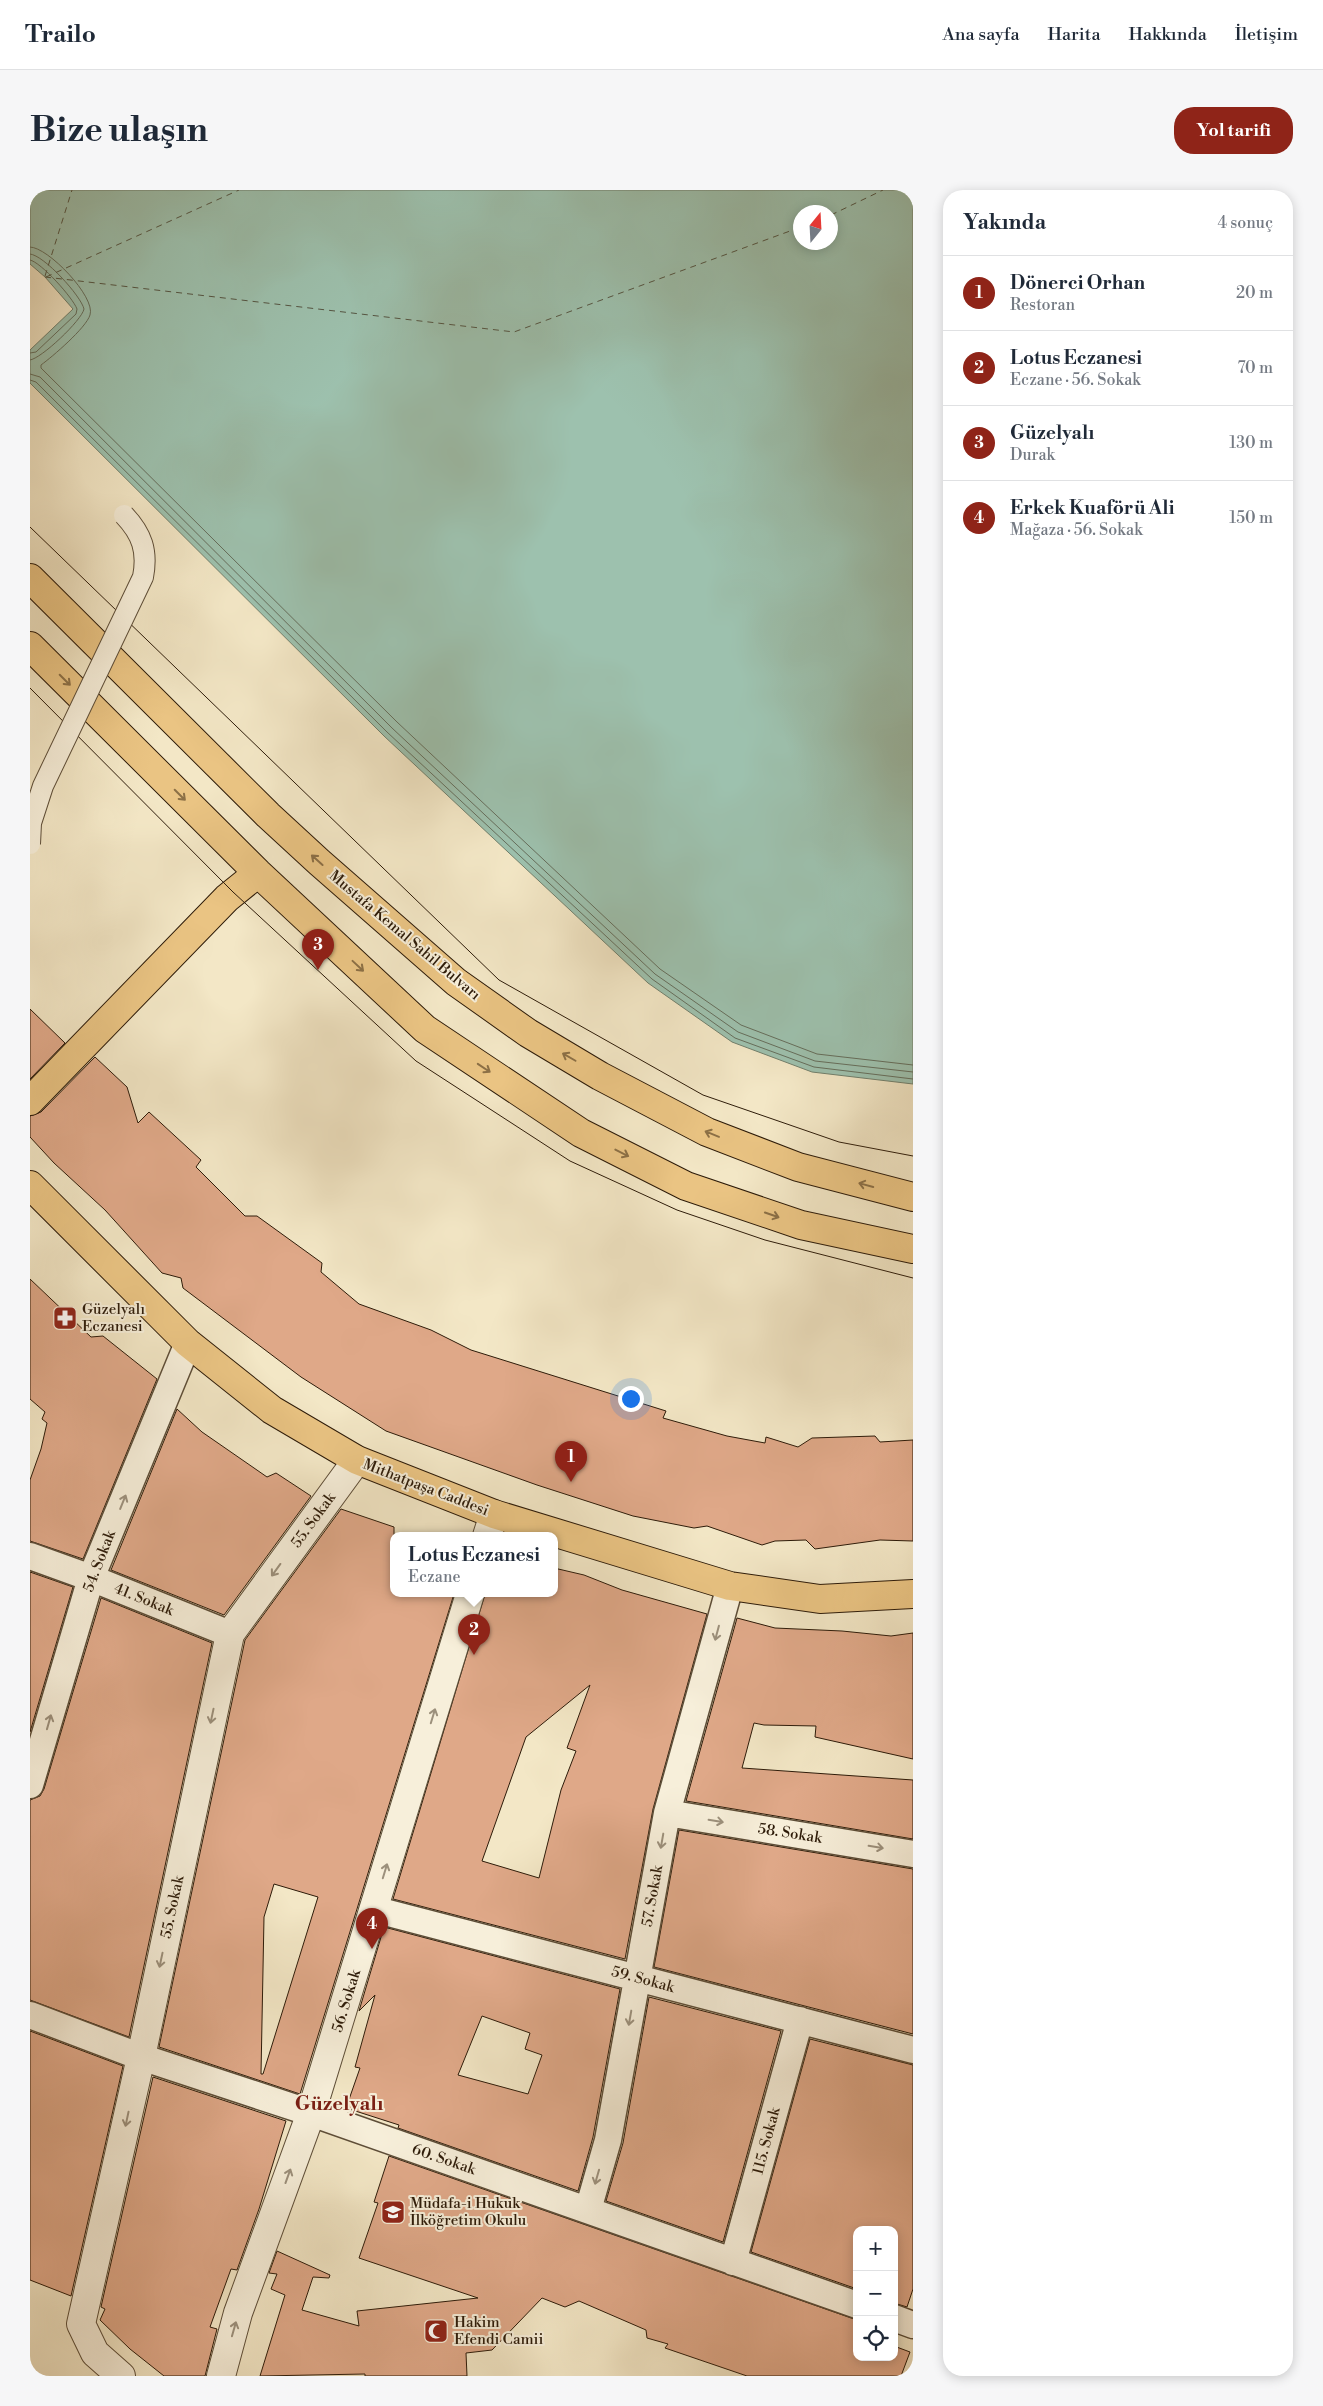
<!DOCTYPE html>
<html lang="tr">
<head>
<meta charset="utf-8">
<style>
	:root { --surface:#fff; --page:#f6f6f7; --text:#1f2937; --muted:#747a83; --line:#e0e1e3; --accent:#8f2418 }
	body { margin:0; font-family:"Libre Bodoni",serif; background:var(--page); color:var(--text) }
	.controls { position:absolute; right:15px; bottom:15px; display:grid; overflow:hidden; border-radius:10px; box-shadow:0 2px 12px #0003 }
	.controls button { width:45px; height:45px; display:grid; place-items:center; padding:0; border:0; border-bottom:1px solid var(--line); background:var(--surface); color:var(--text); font:25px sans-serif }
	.compass { position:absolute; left:763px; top:15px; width:45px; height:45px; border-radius:50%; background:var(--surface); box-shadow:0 2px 12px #0003; rotate:18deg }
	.you { position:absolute; left:600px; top:1208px; width:18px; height:18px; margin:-12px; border:4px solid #fff; border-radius:50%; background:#1a73e8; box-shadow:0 0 0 8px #1a73e833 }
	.badge { display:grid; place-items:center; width:32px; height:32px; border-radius:50%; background:var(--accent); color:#fff; font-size:16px; font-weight:700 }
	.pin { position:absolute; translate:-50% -41px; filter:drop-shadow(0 1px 2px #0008) }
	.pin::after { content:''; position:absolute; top:26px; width:18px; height:15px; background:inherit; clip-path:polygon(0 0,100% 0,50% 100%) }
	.popup { position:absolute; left:360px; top:1342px; width:168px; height:65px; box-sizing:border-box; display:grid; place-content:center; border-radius:10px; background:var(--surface); filter:drop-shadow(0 1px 4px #0005); font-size:16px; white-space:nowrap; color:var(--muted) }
	.popup b { font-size:19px; color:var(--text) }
	.popup::after { content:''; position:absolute; left:50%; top:100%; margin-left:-10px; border:10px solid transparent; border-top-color:var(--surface) }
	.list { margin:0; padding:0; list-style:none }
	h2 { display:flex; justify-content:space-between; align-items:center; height:65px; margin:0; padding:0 20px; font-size:21px }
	h2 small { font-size:16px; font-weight:400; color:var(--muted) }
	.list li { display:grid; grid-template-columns:32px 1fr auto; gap:15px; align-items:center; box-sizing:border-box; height:75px; padding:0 20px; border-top:1px solid var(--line) }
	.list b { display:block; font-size:19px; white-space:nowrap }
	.list p { margin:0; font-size:16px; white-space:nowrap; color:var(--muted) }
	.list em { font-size:16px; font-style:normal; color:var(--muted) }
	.icon { flex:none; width:28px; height:28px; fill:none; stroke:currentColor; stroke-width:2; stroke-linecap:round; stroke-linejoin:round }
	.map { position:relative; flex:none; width:883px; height:2186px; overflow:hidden; border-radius:20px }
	header { display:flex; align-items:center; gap:30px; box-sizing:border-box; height:70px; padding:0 25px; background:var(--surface); border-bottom:1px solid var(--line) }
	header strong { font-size:24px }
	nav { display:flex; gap:28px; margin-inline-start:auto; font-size:18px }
	.intro { display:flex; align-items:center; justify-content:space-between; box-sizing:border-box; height:120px; padding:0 30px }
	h1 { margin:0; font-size:35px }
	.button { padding:12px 22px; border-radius:20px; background:var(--accent); color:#fff; font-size:18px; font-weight:700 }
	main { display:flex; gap:30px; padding:0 30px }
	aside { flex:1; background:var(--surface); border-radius:20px; box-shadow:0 2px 12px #0003 }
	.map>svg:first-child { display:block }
</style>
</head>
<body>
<header>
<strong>Trailo</strong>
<nav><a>Ana sayfa</a><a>Harita</a><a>Hakkında</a><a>İletişim</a></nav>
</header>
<div class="intro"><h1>Bize ulaşın</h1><a class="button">Yol tarifi</a></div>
<main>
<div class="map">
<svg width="883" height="2186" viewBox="0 0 883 2186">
	<rect width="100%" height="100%" fill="#f3e7c6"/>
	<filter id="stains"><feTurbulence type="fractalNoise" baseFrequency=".004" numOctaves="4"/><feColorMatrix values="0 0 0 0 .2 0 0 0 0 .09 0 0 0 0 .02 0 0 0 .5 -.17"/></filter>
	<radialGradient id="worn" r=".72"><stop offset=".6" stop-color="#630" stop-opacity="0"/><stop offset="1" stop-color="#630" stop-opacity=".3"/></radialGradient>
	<path fill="#9dc1ae" stroke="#707f6c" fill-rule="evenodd" d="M0,0h883v894l-101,-12 -80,-30 -84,-59 -264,-247 -354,-353v-33l43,-41 -28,-32 -15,-13zM771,22h30v30h-30z"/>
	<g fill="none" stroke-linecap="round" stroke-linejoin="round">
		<path stroke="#656e5c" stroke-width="1" d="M0,57c18,0 66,50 60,68 -4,13 -38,42 -49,50v3l356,354 263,247 81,56 76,29 96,11
			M0,64c14,1 51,42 54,55 -2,11 -43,50 -54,51
			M0,70c11,2 43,38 47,49l-1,5 -40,38 -6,1
			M0,184l10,3 352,351 263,246 83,58 77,29 98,11
			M0,190l6,2 351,350 265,247 83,59 79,29 99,12"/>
		<path stroke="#545543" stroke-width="1" stroke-dasharray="6 5" stroke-linecap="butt" d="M801,25l52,-25
			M15,86l27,-86
			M15,87l469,55 287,-105
			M16,87l193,-87"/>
	</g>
	<path fill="#dfa888" stroke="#2d1b09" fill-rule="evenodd" d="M0,819l35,34 -35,36z
		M65,867l32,30 11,36 11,-11 52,48 -5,7 49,49h12l65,47 -1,9 38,32 72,26 40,20 195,61 -3,7 64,18 38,7 1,-6 32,10 14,-9 63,-2 5,6 33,-2v101l-33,-1 -65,9 -9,-9 -31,1 -13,4 -55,-19 -13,2 -61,-12 -96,-31 -151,-54 -85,-54 -118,-89 -2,-10 -19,-5 -57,-63 -51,-47 -24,-26v-21l11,-4z
		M0,1089l61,58 12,-1 54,43 -74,180 -53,-18v-61l11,-31 6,-26 -5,-4 3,-7 -15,-13z
		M147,1219l25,23 65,45 9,-4 35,23 -87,119 -113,-45z
		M311,1319l53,18v67h60l-154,500 -141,-47 86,-407zM244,1694l44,13 -55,177h-2l3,-157z
		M524,1378l30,7 38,15 85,24 -54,195 -28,150 -232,-60 92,-305h69zM560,1495l-23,63 9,3 -15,39 -22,88 -57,-17 44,-124z
		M0,1382l43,15 -43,145z
		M71,1408l111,45 -83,394 -99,-37v-200l10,-4 4,-7z
		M707,1428l38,10 67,3 49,5 22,-3v126l-98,-22 1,-11 -52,-1 -10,-2 -12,45 171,12v59l-227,-38z
		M649,1640l234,39v165l-259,-67z
		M354,1737l236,62 -27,148 -15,54 -180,-63 1,-3 -53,-17 14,-40 -5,-1 20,-72 -16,16zM452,1826l48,17 -5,16 17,6 -14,39 -70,-19z
		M619,1807l132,34 -58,211 -117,-41 17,-58z
		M0,1841l93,35 -52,230 -41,-16z
		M780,1849l103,26v224l-6,18 -13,-4v-73h-37v59l-106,-37z
		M123,1887l133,44 -27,88 -22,61 -6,-1 -21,58 7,2 -12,47h-41l-34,-27 -30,-29 5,-11 -4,-2z
		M359,1966l468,164v37h37v-11l16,6 -9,24h-154l-82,-28 3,-4 -21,-6 -1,-8 -67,-29 -14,6 -23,-9 -50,52 -26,3 1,23h-102v-2l-105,2 25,-81 -14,-6 6,-15 -8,-1 8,-22 53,24 -1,3 -16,-1 -11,33 57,16 -2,-15 121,-13 -119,-40 19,-55 -4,-1z"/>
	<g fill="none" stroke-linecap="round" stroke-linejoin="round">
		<g stroke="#5e4e38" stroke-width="29">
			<path id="minor" d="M0,1366l61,22 139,56
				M0,1595l61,-207 97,-235
				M637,1623l246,41
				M343,1719l540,141
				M0,1825l111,42 170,56 546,192
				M558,2020l20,-70 59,-327 63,-227
				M703,2072l67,-242
				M864,2128l19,7"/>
		</g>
		<g stroke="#5e4e38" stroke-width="30">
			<path id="tertiary" d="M457,1346l7,-22
				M91,2186l-26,-23 -14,-29 60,-267 89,-423 127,-174
				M191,2186l17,-63 73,-200 159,-519"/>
		</g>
		<g stroke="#2d1b09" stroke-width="30">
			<path id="primary" d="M0,388l238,237 51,47 137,120 72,51 72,43 107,56 91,35 115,30
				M0,456l228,227 167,156 156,104 105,53 115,39 112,24
				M0,911l197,-203 31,-25
				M0,995l158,158 84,67 85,50 137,54 236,72 90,13 93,-5"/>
		</g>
		<use href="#minor" stroke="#f7efda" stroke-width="26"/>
		<use href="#tertiary" stroke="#f7efda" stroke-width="28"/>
		<use href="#primary" stroke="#eac483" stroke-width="28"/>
		<path stroke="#2d1b09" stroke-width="1" d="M0,337l469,453 204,115 136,47 74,14
			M0,498l203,204 183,169 154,100 107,49 88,30 148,38"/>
		<g stroke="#5e4e38" stroke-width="22" stroke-linecap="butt">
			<path id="pedestrian-bridge" d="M0,654l1,-21 12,-37 100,-209c5,-26 -1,-43 -19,-62"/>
		</g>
		<use href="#pedestrian-bridge" stroke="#f7efda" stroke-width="20"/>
	</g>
	<defs><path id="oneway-shaft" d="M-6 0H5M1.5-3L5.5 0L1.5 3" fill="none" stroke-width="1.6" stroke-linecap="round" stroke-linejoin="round" transform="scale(1.25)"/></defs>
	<g stroke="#8c7046">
		<use href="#oneway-shaft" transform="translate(35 490) rotate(45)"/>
		<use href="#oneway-shaft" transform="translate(150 605) rotate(45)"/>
		<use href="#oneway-shaft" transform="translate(287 670) rotate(-138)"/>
		<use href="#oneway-shaft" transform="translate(328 776) rotate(43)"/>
		<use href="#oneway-shaft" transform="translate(539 867) rotate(-150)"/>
		<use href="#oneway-shaft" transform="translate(454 878) rotate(34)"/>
		<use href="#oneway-shaft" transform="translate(682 944) rotate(-158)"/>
		<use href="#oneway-shaft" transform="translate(592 963) rotate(27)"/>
		<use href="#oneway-shaft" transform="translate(836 995) rotate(-165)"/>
		<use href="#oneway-shaft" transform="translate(742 1025) rotate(19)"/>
	</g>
	<g stroke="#9c907c">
		<use href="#oneway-shaft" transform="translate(93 1312) rotate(-68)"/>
		<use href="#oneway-shaft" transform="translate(246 1380) rotate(126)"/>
		<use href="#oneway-shaft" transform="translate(687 1443) rotate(105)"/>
		<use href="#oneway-shaft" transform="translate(182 1526) rotate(102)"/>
		<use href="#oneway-shaft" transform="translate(403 1526) rotate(-73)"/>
		<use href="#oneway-shaft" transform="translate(19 1532) rotate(-74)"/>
		<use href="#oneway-shaft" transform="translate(686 1631) rotate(9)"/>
		<use href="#oneway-shaft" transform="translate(632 1651) rotate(100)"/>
		<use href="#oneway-shaft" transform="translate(846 1657) rotate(9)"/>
		<use href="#oneway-shaft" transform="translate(355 1681) rotate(-73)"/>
		<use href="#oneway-shaft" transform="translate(131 1770) rotate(102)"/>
		<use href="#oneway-shaft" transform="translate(600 1828) rotate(100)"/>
		<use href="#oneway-shaft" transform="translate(97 1929) rotate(102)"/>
		<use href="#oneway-shaft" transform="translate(258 1986) rotate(-70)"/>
		<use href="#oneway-shaft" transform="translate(567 1987) rotate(106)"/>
		<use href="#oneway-shaft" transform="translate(204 2139) rotate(-74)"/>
	</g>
	<defs>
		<g id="pharmacy-square" transform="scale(1.25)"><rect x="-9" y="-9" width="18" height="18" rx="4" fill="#8f2418" stroke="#f7efda"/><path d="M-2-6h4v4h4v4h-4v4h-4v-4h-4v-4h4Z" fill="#fff"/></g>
		<g id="school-square" transform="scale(1.25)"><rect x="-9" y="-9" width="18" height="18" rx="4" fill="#8f2418" stroke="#f7efda"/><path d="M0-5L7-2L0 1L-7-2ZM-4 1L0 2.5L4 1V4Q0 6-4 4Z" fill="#fff"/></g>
		<g id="mosque-square" transform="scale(1.25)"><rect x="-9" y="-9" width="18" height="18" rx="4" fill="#8f2418" stroke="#f7efda"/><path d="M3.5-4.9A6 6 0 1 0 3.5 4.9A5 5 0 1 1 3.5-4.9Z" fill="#fff"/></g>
	</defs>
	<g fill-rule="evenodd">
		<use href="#pharmacy-square" x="35" y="1128"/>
		<use href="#school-square" x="363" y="2022"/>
		<use href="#mosque-square" x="406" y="2141"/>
	</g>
	<g text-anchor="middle" stroke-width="4" stroke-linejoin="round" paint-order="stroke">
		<g font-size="15" fill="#2d1b09" stroke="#f7efda">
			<text transform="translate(375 745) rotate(40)" y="5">Mustafa Kemal Sahil Bulvarı</text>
			<text transform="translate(396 1297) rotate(21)" y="5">Mithatpaşa Caddesi</text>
			<text transform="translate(283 1330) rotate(-54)" y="5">55. Sokak</text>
			<text transform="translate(69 1371) rotate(-69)" y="5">54. Sokak</text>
			<text transform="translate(114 1409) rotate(22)" y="5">41. Sokak</text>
			<text transform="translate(760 1643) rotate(9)" y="5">58. Sokak</text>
			<text transform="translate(622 1706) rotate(-80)" y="5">57. Sokak</text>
			<text transform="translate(142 1717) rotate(-78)" y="5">55. Sokak</text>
			<text transform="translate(613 1789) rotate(15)" y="5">59. Sokak</text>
			<text transform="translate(316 1811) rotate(-73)" y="5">56. Sokak</text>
			<text transform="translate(736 1951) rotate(-75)" y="5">115. Sokak</text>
			<text transform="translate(414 1969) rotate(19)" y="5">60. Sokak</text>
		</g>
		<g font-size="15" fill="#2d1b09" stroke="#f7efda" text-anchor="start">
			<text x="52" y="1124">Güzelyalı<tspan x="52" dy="17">Eczanesi</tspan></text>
			<text x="380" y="2018">Müdafa-i Hukuk<tspan x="380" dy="17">İlköğretim Okulu</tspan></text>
			<text x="424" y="2137">Hakim<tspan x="424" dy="17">Efendi Camii</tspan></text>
		</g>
		<g font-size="20" font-weight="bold" fill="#7a1f14" stroke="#f7efda">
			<text x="309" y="1920">Güzelyalı</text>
		</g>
	</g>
	<rect width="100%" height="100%" filter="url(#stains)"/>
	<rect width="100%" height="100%" fill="url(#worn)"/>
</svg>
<div class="controls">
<button>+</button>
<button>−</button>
<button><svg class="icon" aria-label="locate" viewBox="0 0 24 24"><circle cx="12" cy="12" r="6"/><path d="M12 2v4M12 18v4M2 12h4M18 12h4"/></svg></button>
</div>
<svg class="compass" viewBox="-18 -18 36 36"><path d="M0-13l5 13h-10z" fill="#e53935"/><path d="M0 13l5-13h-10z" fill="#747a83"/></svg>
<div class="you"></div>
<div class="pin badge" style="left:541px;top:1292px">1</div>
<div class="pin badge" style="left:444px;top:1465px">2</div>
<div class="popup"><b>Lotus Eczanesi</b>Eczane</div>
<div class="pin badge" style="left:288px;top:780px">3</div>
<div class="pin badge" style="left:342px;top:1759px">4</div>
</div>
<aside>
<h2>Yakında<small>4 sonuç</small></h2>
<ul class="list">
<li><span class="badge">1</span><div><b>Dönerci Orhan</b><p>Restoran</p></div><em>20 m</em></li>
<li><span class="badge">2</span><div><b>Lotus Eczanesi</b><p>Eczane · 56. Sokak</p></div><em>70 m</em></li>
<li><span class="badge">3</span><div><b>Güzelyalı</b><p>Durak</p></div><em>130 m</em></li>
<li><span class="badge">4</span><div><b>Erkek Kuaförü Ali</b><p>Mağaza · 56. Sokak</p></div><em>150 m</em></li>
</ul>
</aside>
</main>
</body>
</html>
